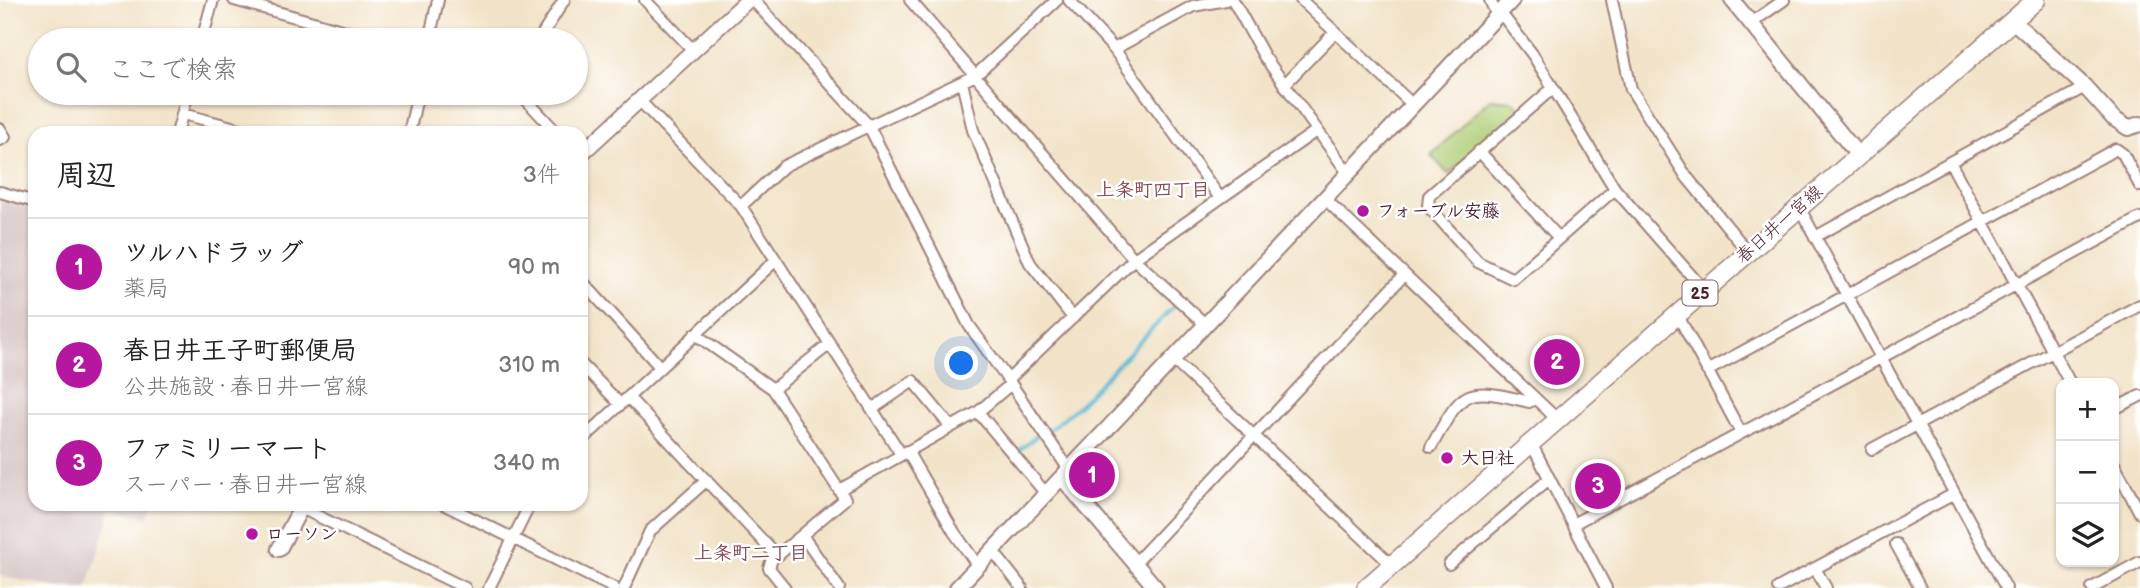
<!DOCTYPE html>
<html lang="ja">
<head>
<meta charset="utf-8">
<style>
	:root { --surface:#fff; --page:#f2f2f2; --text:#222; --muted:#767676; --line:#e0e0e0; --accent:#b5179e }
	body { margin:0; font-family:"Balsamiq Sans","Klee One",sans-serif; background:var(--page); color:var(--text) }
	.controls { position:absolute; right:21px; bottom:21px; display:grid; overflow:hidden; border-radius:14px; box-shadow:0 2px 5px #0004 }
	.controls button { width:63px; height:63px; display:grid; place-items:center; padding:0; border:0; border-bottom:2px solid var(--line); background:var(--surface); color:var(--text); font:35px sans-serif }
	.you { position:absolute; left:962px; top:364px; width:24px; height:24px; margin:-18px; border:5px solid #fff; border-radius:50%; background:#1a73e8; box-shadow:0 0 0 10px #1a73e833 }
	.badge { display:grid; place-items:center; width:46px; height:46px; border-radius:50%; background:var(--accent); color:#fff; font-size:23px; font-weight:700 }
	.pin { position:absolute; translate:-50% -50%; border:4px solid #fff; box-shadow:0 2px 7px #0006 }
	.list { margin:0; padding:0; list-style:none }
	h2 { display:flex; justify-content:space-between; align-items:center; height:91px; margin:0; padding:0 28px; font-size:30px }
	h2 small { font-size:23px; font-weight:400; color:var(--muted) }
	.list li { display:grid; grid-template-columns:46px 1fr auto; gap:21px; align-items:center; box-sizing:border-box; height:98px; padding:0 28px; border-top:2px solid var(--line) }
	.list b { display:block; font-size:26px; white-space:nowrap }
	.list p { margin:0; font-size:23px; white-space:nowrap; color:var(--muted) }
	.list em { font-size:23px; font-style:normal; color:var(--muted) }
	.icon { flex:none; width:38px; height:38px; fill:none; stroke:currentColor; stroke-width:2; stroke-linecap:round; stroke-linejoin:round }
	.map { position:relative; flex:none; width:2140px; height:588px; overflow:hidden }
	.search { position:absolute; background:var(--surface); box-shadow:0 2px 5px #0004; left:28px; top:28px; width:560px; height:77px; display:flex; align-items:center; gap:18px; box-sizing:border-box; padding:0 24px; border-radius:38px; color:var(--muted); font-size:26px }
	.panel { position:absolute; background:var(--surface); box-shadow:0 2px 5px #0004; left:28px; top:126px; width:560px; height:385px; border-radius:21px }
	.map>svg:first-child { display:block }
</style>
</head>
<body>
<div class="map">
<svg width="2140" height="588" viewBox="0 0 2140 588">
	<rect width="100%" height="100%" fill="#fff"/>
	<filter id="ink" filterUnits="userSpaceOnUse"><feTurbulence type="fractalNoise" baseFrequency=".0143" numOctaves="2"/><feDisplacementMap in="SourceGraphic" scale="14" xChannelSelector="R" yChannelSelector="G"/><feConvolveMatrix kernelMatrix="1 2 1 2 8 2 1 2 1" color-interpolation-filters="sRGB"/></filter>
	<filter id="wash" filterUnits="userSpaceOnUse"><feTurbulence type="fractalNoise" baseFrequency=".00686" numOctaves="4" result="noise"/><feDisplacementMap in="SourceGraphic" scale="28" xChannelSelector="R" yChannelSelector="G"/><feGaussianBlur stdDeviation="1.57" result="paint"/><feColorMatrix in="noise" values="0 0 0 0 0 0 0 0 0 0 0 0 0 0 0 0 0 1.4 0 .05"/><feComposite in="paint" operator="in"/></filter>
	<g filter="url(#wash)">
		<rect width="100%" height="100%" fill="#f2e3c8"/>
		<path fill="#d1bfbd" d="M0,200l35,9v295h118l-5,14 -36,-9 -25,79h-28l-59,-12z"/>
		<path fill="#afce75" stroke="#7c7650" stroke-width="2" d="M1490,99l23,2 9,9 -74,64 -17,-19z"/>
		<g fill="none" stroke-linecap="round" stroke-linejoin="round">
			<path stroke="#55b8d3" stroke-width="3.5" d="M1049,430l28,-23 98,-102
				M1016,453l23,-19"/>
		</g>
	</g>
	<g filter="url(#ink)">
		<g fill="none" stroke-linecap="round" stroke-linejoin="round">
			<g stroke="#9e817a" stroke-width="14">
				<path id="minor" d="M234,0l144,40
					M645,0l48,50
					M753,0l116,126 100,199 39,55
					M910,0l224,259 72,66
					M1069,0l45,49 106,149
					M1233,0l31,56 84,117
					M1301,0l112,105
					M1490,0l7,16
					M1612,0l19,89 55,87 62,76
					M1500,12l33,43 82,134 89,101
					M1751,23l33,-23
					M202,40l11,-40
					M429,40l9,-40
					M539,40l25,-40
					M1114,49l79,-43 33,-6
					M962,82l11,48 57,133 43,55
					M1284,85l51,-53
					M1553,88l-124,108 -1,10 50,56 35,17 102,-90
					M520,93l37,40
					M640,101l101,105 160,248
					M183,114l68,18
					M0,129l5,8 -5,3
					M177,133l11,-40
					M409,133l9,-40
					M1479,151l80,87
					M1950,162l120,221
					M0,192l35,10
					M1324,198l234,222
					M741,206l43,-40 192,-91 81,-75
					M1799,207l207,381
					M1815,237l270,-150
					M581,280l79,87
					M1677,314l64,119
					M695,334l78,55 66,101
					M1173,360l219,205
					M581,364l39,40
					M1707,371l409,-222 7,5 17,32
					M1011,384l59,87
					M773,389l57,-45
					M628,397l149,159 68,-57 -6,-9 139,-78 33,-28 -3,-4 126,-121 182,-128
					M872,409l41,-28 38,46
					M2114,409l26,-13
					M978,412l69,83
					M581,441l195,-181
					M1531,443l75,145
					M1431,447c32,-57 32,-62 98,-45l6,-4
					M1872,449l268,-144
					M907,451l47,81 24,34
					M2114,464l26,49
					M293,504l172,84
					M443,504l171,84
					M1573,524l567,-306
					M802,535l37,53
					M1896,544l24,44
					M993,551l29,37
					M774,553l-5,15 16,20
					M1135,563l269,-288
					M1449,564l100,-85
					M1815,568l11,20
					M489,588l41,-84
					M624,588l26,-57 57,-51
					M1778,588l176,-94
					M2092,588l48,-26"/>
			</g>
			<g stroke="#9e817a" stroke-width="18">
				<path id="tertiary" d="M1732,0l126,155
					M2012,20l73,67 28,31 15,10 12,-4
					M581,154l167,-154
					M1063,479l93,109
					M279,549l24,-45
					M957,588l555,-588"/>
			</g>
			<g stroke="#9e817a" stroke-width="21">
				<path id="primary" d="M1366,588l670,-588"/>
			</g>
			<use href="#minor" stroke="#fff" stroke-width="10"/>
			<use href="#tertiary" stroke="#fff" stroke-width="14"/>
			<use href="#primary" stroke="#fff" stroke-width="18"/>
		</g>
	</g>
	<g fill="#b5179e" stroke="#fff" stroke-width="2.5">
		<circle cx="1363" cy="211" r="7"/>
		<circle cx="1447" cy="458" r="7"/>
		<circle cx="252" cy="534" r="7"/>
	</g>
	<g text-anchor="middle" stroke-width="5" stroke-linejoin="round" paint-order="stroke">
		<rect fill="#fff" stroke="#80626b" stroke-width="2" x="1682.5" y="280.5" width="35" height="25" rx="5"/>
		<g font-size="16" font-weight="bold" fill="#4a1f2b">
			<text x="1700" y="299">25</text>
		</g>
		<g font-size="18" font-weight="bold" fill="#4a1f2b" stroke="#fff" text-anchor="start">
			<text x="1377" y="217">フォーブル安藤</text>
			<text x="1461" y="464">大日社</text>
			<text x="266" y="540">ローソン</text>
		</g>
		<g font-size="18" fill="#4a1f2b" stroke="#fff">
			<text transform="translate(1779 224) rotate(-41)" y="6">春日井一宮線</text>
		</g>
		<g font-size="19" font-weight="bold" fill="#834c54" stroke="#fff">
			<text x="1153" y="196">上条町四丁目</text>
			<text x="751" y="559">上条町二丁目</text>
		</g>
	</g>
</svg>
<div class="controls">
<button>+</button>
<button>−</button>
<button><svg class="icon" aria-label="layers" viewBox="0 0 24 24"><path d="M12 4l9 5-9 5-9-5zM3 14l9 5 9-5"/></svg></button>
</div>
<div class="you"></div>
<div class="pin badge" style="left:1092px;top:475px">1</div>
<div class="pin badge" style="left:1557px;top:362px">2</div>
<div class="pin badge" style="left:1598px;top:486px">3</div>
<div class="search"><svg class="icon" aria-label="search" viewBox="0 0 24 24"><circle cx="10" cy="10" r="6"/><path d="M15 15l6 6"/></svg>ここで検索</div>
<section class="panel">
<h2>周辺<small>3件</small></h2>
<ul class="list">
<li><span class="badge">1</span><div><b>ツルハドラッグ</b><p>薬局</p></div><em>90 m</em></li>
<li><span class="badge">2</span><div><b>春日井王子町郵便局</b><p>公共施設 · 春日井一宮線</p></div><em>310 m</em></li>
<li><span class="badge">3</span><div><b>ファミリーマート</b><p>スーパー · 春日井一宮線</p></div><em>340 m</em></li>
</ul>
</section>
</div>
</body>
</html>
